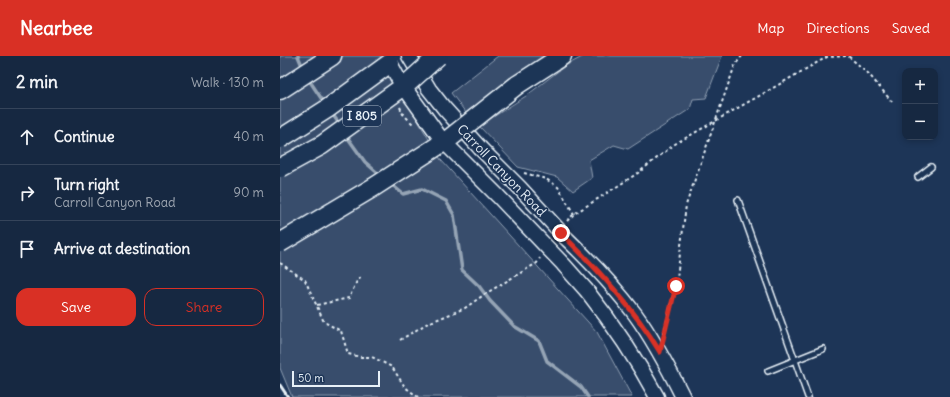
<!DOCTYPE html>
<html lang="en">
<head>
<meta charset="utf-8">
<style>
	:root { --surface:#162841; --page:#23344c; --text:#f1f3f6; --muted:#9ea6b1; --line:#35445a; --accent:#d93025 }
	body { margin:0; font-family:Delius,sans-serif; background:var(--page); color:var(--text) }
	.controls { position:absolute; right:12px; top:12px; display:grid; overflow:hidden; border-radius:8px; box-shadow:0 2px 6px #0003 }
	.controls button { width:36px; height:36px; display:grid; place-items:center; padding:0; border:0; border-bottom:1px solid var(--line); background:var(--surface); color:var(--text); font:20px sans-serif }
	.scale { position:absolute; left:12px; bottom:10px; width:88px; box-sizing:border-box; padding-left:4px; border:2px solid #e8f1f8; border-top:0; font-size:11px; line-height:14px; white-space:nowrap; color:#e8f1f8; -webkit-text-stroke:3px #1d3557; paint-order:stroke }
	.stop { position:absolute; width:12px; height:12px; margin:-9px; border:3px solid #d93025; border-radius:50%; background:#fff }
	.stop.end { background:#d93025; border-color:#fff; box-shadow:0 1px 4px #0008 }
	.list { margin:0; padding:0; list-style:none }
	h2 { display:flex; justify-content:space-between; align-items:center; height:52px; margin:0; padding:0 16px; font-size:17px }
	h2 small { font-size:13px; font-weight:400; color:var(--muted) }
	.list li { display:grid; grid-template-columns:26px 1fr auto; gap:12px; align-items:center; box-sizing:border-box; height:56px; padding:0 16px; border-top:1px solid var(--line) }
	.list b { display:block; font-size:15px; white-space:nowrap }
	.list p { margin:0; font-size:13px; white-space:nowrap; color:var(--muted) }
	.list em { font-size:13px; font-style:normal; color:var(--muted) }
	.actions { display:flex; gap:8px; padding:12px 16px }
	.actions a { flex:1; padding:9px 0; border:1px solid var(--accent); border-radius:12px; text-align:center; font-size:14px; color:var(--accent) }
	.actions .main { background:var(--accent); color:#fff }
	.icon { flex:none; width:22px; height:22px; fill:none; stroke:currentColor; stroke-width:2; stroke-linecap:round; stroke-linejoin:round }
	.map { position:relative; flex:none; width:670px; height:341px; overflow:hidden }
	header { display:flex; align-items:center; gap:24px; box-sizing:border-box; height:56px; padding:0 20px; background:var(--accent); color:#fff }
	header strong { font-size:19px }
	nav { display:flex; gap:22px; margin-inline-start:auto; font-size:14px }
	main { display:flex }
	aside { flex:1; background:var(--surface) }
	.map>svg:first-child { display:block }
</style>
</head>
<body>
<header>
<strong>Nearbee</strong>
<nav><a>Map</a><a>Directions</a><a>Saved</a></nav>
</header>
<main>
<aside>
<h2>2 min<small>Walk · 130 m</small></h2>
<ul class="list">
<li><svg class="icon" aria-label="ahead" viewBox="0 0 24 24"><path d="M12 20V5M6 11l6-6 6 6"/></svg><div><b>Continue</b></div><em>40 m</em></li>
<li><svg class="icon" aria-label="right" viewBox="0 0 24 24"><path d="M7 20v-9h11M14 6l5 5-5 5"/></svg><div><b>Turn right</b><p>Carroll Canyon Road</p></div><em>90 m</em></li>
<li><svg class="icon" aria-label="arrive" viewBox="0 0 24 24"><path d="M6 21V4h12l-3 4 3 4H6"/></svg><div><b>Arrive at destination</b></div></li>
</ul>
<div class="actions"><a class="main">Save</a><a>Share</a></div>
</aside>
<div class="map">
<svg width="670" height="341" viewBox="0 0 670 341">
	<rect width="100%" height="100%" fill="#1d3557"/>
	<filter id="ink" filterUnits="userSpaceOnUse"><feTurbulence type="fractalNoise" baseFrequency=".025" numOctaves="2"/><feDisplacementMap in="SourceGraphic" scale="8" xChannelSelector="R" yChannelSelector="G"/><feConvolveMatrix kernelMatrix="1 2 1 2 8 2 1 2 1" color-interpolation-filters="sRGB"/></filter>
	<g filter="url(#ink)">
		<path fill="#374d6c" stroke="#909fb2" d="M0,0h100l61,104 156,172 35,65h-340l-12,-29z
			M218,0h46l-78,57 -15,-20z
			M304,0h138l-16,42 -13,1 -3,10 -62,40 -14,-4 -25,15 3,18 -19,13 -16,-14 -39,-10 -39,-41 47,-30 39,-30z"/>
		<g fill="none" stroke-linecap="round" stroke-linejoin="round">
			<path stroke="#95a4b5" stroke-width="3.5" d="M18,0l5,12
				M27,21l18,27
				M51,56l9,13
				M65,78l20,28 16,14
				M111,128l12,10 19,-5 24,12 8,14 8,55 17,16 11,15 24,25 25,15 8,20 34,26 7,10"/>
			<g stroke="#e8f1f8" stroke-width="8">
				<path id="service" d="M638,121l13,-10
					M458,144l70,197
					M488,315l55,-22"/>
			</g>
			<g stroke="#e8f1f8" stroke-width="17">
				<path id="secondary" d="M129,0l20,33 15,19 36,40
					M285,181c25,24 49,49 70,77 19,26 34,55 48,83
					M307,235c26,33 50,69 70,106"/>
			</g>
			<g stroke="#e8f1f8" stroke-width="21">
				<path id="motorway" d="M237,29l45,-29
					M0,34l52,-34"/>
			</g>
			<path stroke="#e8f1f8" stroke-width="2" stroke-dasharray="3 3" stroke-linecap="butt" d="M120,51l3,7 11,11
				M244,117l22,6 12,8 16,27
				M287,165l7,-7 64,-41 37,-29 152,-87 21,-1 19,16 26,31
				M0,207l25,17 19,42 17,9 7,23 13,3h11l20,10 13,20 13,10
				M37,249l32,-7 9,-19 4,-3
				M384,278l12,-48 10,-81 49,-140 7,-9
				M120,284l26,-16 39,-16 20,-14 52,-31 3,-5"/>
			<use href="#service" stroke="#1d3557" stroke-width="5"/>
			<use href="#secondary" stroke="#1d3557" stroke-width="14"/>
			<use href="#motorway" stroke="#1d3557" stroke-width="18"/>
			<path stroke="#e8f1f8" stroke-width="3" d="M0,329l8,12"/>
			<g stroke="#e8f1f8" stroke-width="17" stroke-linecap="butt">
				<path id="secondary-bridge" d="M110,7l9,17 43,60 56,56 65,68 24,27
					M200,92l40,40 45,49"/>
			</g>
			<g stroke="#e8f1f8" stroke-width="21" stroke-linecap="butt">
				<path id="motorway-bridge" d="M0,83l47,-30 63,-46
					M0,112l42,-23 85,-61 31,-28
					M0,187l94,-56 76,-49 67,-53"/>
			</g>
			<use href="#secondary-bridge" stroke="#1d3557" stroke-width="14"/>
			<use href="#motorway-bridge" stroke="#1d3557" stroke-width="18"/>
		</g>
	</g>
	<g fill="none" stroke-linecap="round" stroke-linejoin="round" filter="url(#ink)">
		<path stroke="#d93025" stroke-width="5" d="M281,177c37,37 72,74 99,119l16,-66"/>
	</g>
	<g text-anchor="middle" stroke-width="3.5" stroke-linejoin="round" paint-order="stroke">
		<rect fill="#1d3557" stroke="#abb9c8" stroke-width="1" x="63" y="50" width="38" height="20" rx="3"/>
		<g font-size="12" font-weight="bold" fill="#e8f1f8">
			<text x="82" y="64">I 805</text>
		</g>
		<g font-size="13" fill="#e8f1f8" stroke="#1d3557">
			<text transform="translate(222 114) rotate(46)" y="5">Carroll Canyon Road</text>
		</g>
	</g>
</svg>
<div class="controls">
<button>+</button>
<button>−</button>
</div>
<div class="scale">50 m</div>
<div class="stop" style="left:396px;top:230px"></div>
<div class="stop end" style="left:281px;top:177px"></div>
</div>
</main>
</body>
</html>
